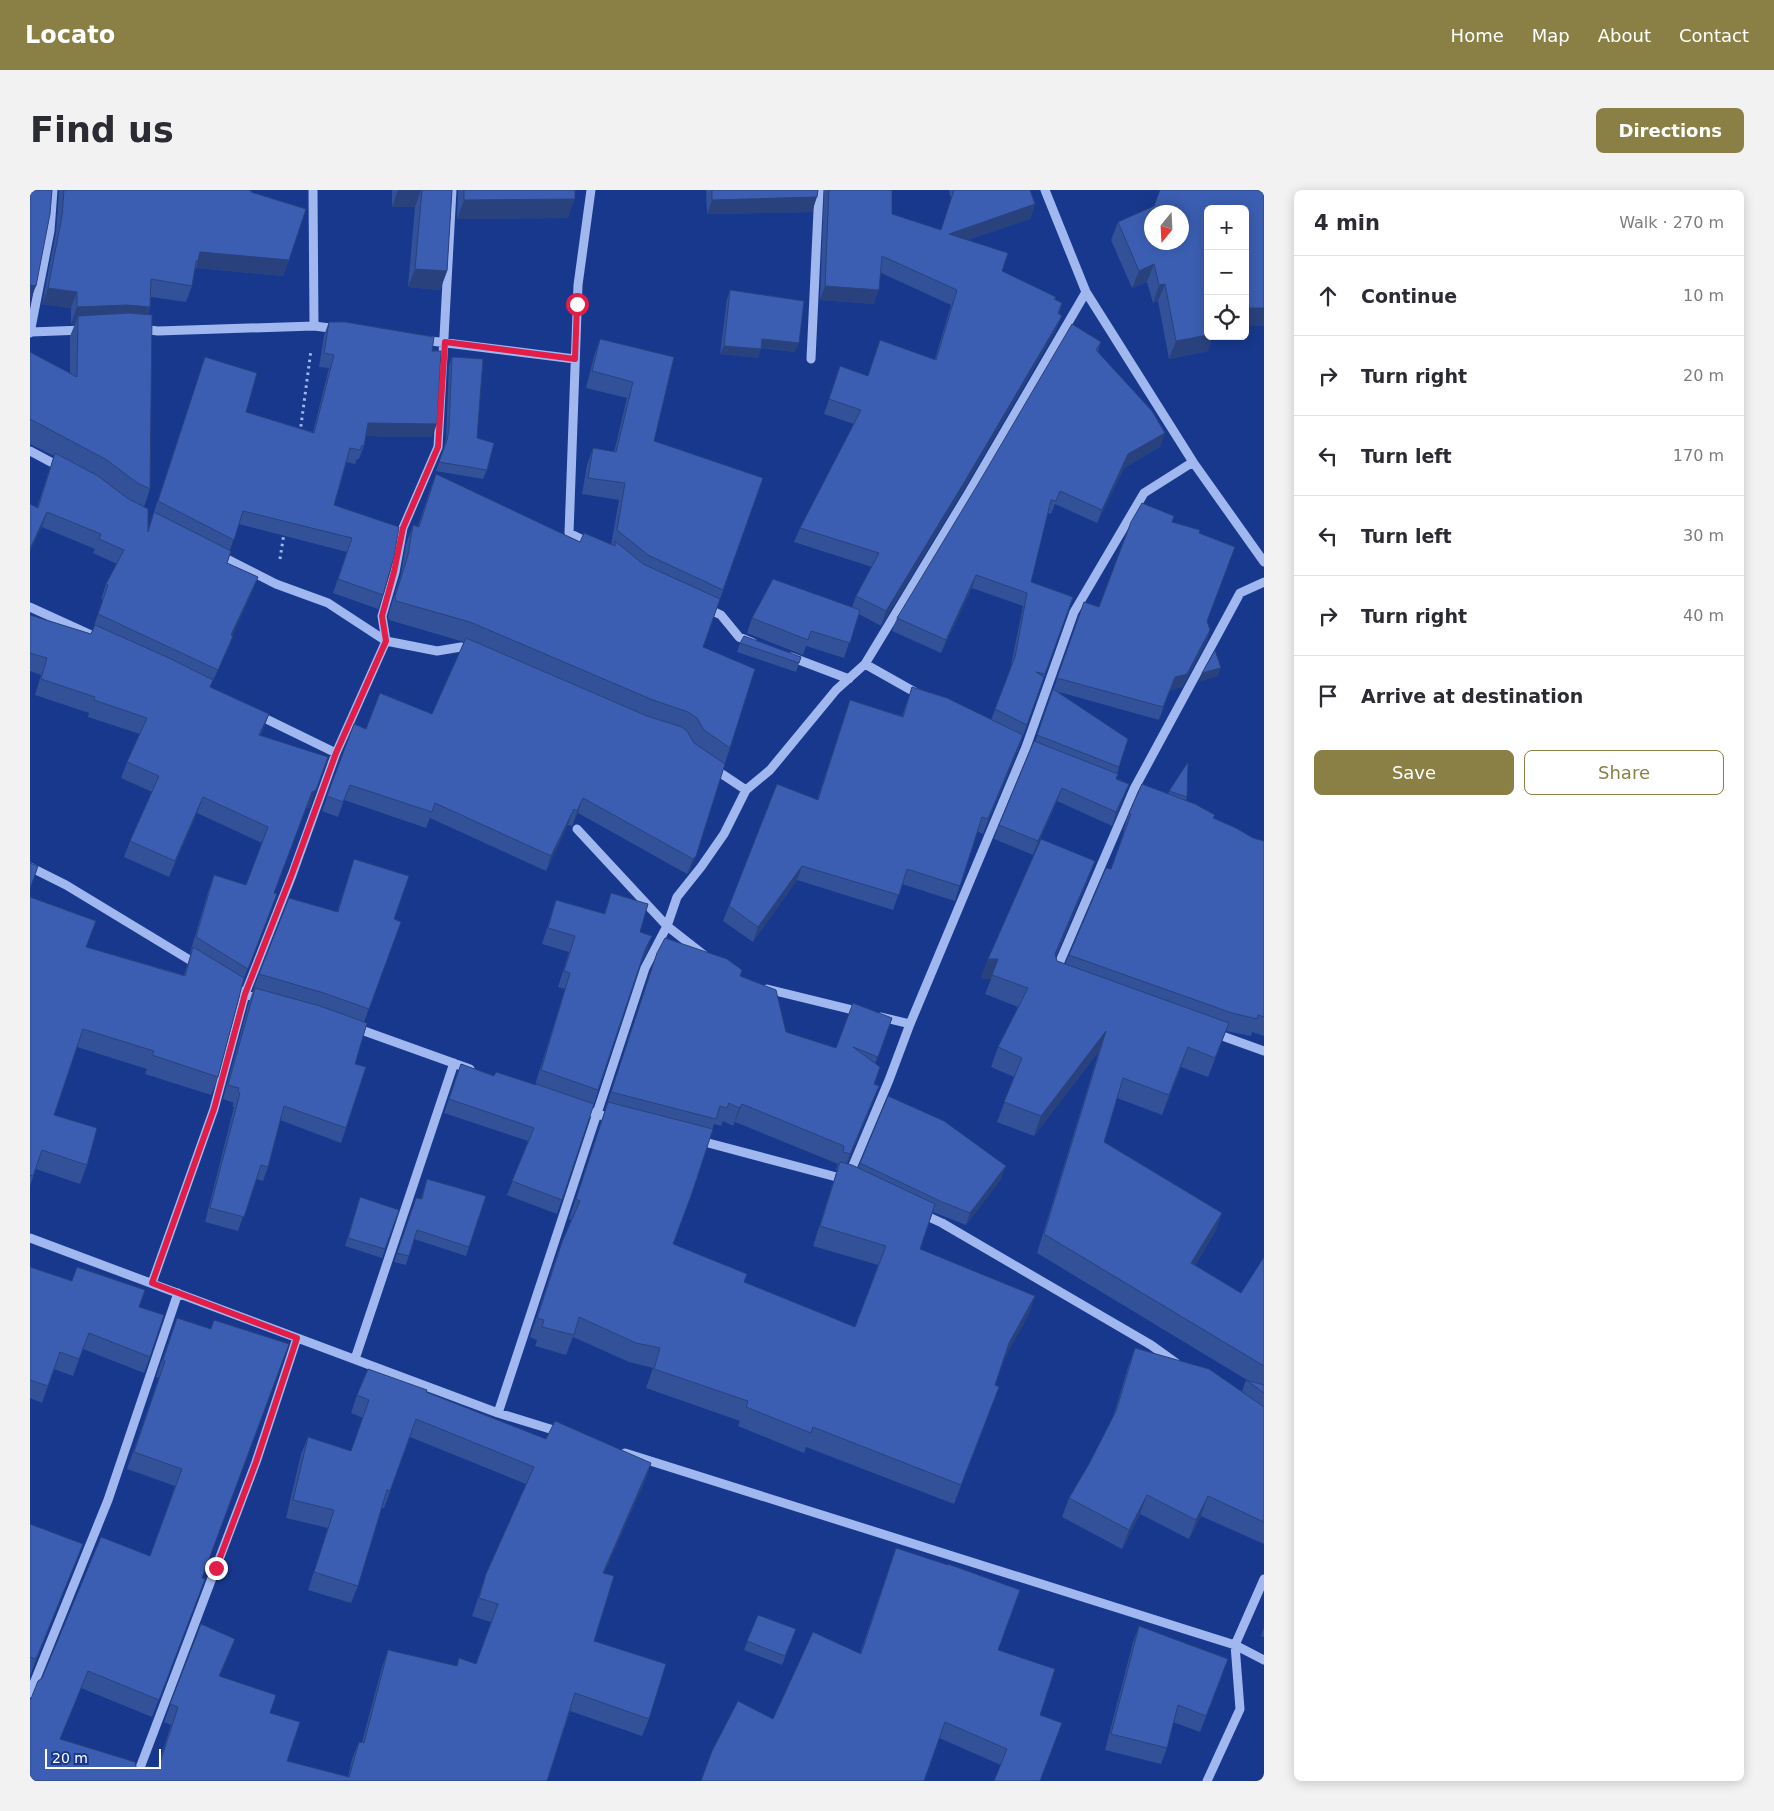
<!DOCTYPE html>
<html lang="en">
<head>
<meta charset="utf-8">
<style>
	:root { --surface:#fff; --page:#f2f2f3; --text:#2b2b33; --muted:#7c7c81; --line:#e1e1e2; --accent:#8a8046 }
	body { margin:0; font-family:"DejaVu Sans",sans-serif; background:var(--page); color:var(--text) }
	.controls { position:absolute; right:15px; top:15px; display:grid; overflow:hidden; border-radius:8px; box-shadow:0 2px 12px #0003 }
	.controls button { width:45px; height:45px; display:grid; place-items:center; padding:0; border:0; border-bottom:1px solid var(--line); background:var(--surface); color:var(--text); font:25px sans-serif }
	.compass { position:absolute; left:1114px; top:15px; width:45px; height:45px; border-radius:50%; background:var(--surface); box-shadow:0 2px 12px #0003; rotate:198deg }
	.scale { position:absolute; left:15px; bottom:12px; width:116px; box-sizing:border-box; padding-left:5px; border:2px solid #fff; border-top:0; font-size:14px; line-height:18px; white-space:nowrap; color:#fff; -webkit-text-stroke:4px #17388c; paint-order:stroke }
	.stop { position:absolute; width:15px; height:15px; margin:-11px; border:4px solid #e11d48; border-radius:50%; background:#fff }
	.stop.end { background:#e11d48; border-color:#fff; box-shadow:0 1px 5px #0008 }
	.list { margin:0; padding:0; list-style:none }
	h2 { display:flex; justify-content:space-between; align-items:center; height:65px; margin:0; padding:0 20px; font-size:21px }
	h2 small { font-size:16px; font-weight:400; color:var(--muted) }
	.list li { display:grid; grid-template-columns:32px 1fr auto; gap:15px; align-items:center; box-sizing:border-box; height:80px; padding:0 20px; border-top:1px solid var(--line) }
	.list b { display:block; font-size:19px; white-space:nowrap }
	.list em { font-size:16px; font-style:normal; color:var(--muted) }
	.actions { display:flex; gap:10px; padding:15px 20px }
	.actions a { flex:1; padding:11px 0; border:1px solid var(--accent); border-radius:8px; text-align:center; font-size:18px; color:var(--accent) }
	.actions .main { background:var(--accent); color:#fff }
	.icon { flex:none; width:28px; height:28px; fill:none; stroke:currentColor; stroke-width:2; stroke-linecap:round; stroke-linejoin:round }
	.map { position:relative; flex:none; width:1234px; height:1591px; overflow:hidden; border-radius:8px }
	header { display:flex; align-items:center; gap:30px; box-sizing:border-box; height:70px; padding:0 25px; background:var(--accent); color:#fff }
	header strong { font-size:24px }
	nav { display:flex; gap:28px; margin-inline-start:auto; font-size:18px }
	.intro { display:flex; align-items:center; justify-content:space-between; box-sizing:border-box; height:120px; padding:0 30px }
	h1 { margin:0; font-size:35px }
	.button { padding:12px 22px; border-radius:8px; background:var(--accent); color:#fff; font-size:18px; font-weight:700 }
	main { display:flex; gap:30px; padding:0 30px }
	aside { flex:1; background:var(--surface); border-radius:8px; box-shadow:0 2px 12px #0003 }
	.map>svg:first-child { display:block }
</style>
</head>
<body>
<header>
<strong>Locato</strong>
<nav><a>Home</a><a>Map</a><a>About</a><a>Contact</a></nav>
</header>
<div class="intro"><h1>Find us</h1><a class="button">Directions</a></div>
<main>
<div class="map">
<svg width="1234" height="1591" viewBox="0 0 1234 1591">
	<rect width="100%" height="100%" fill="#17388c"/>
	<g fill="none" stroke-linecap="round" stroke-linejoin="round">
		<path stroke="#a0b8ef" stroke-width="3" stroke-dasharray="2.5 4" stroke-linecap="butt" d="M270,243l11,-83
			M250,369l4,-26"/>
		<path stroke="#a0b8ef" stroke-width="9" d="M283,0l1,136
			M1015,0l41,102 107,170 71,100
			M111,139l17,2 156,-5 24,3
			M1,142l52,-2
			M0,143l20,-102 3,-41
			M393,150l152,19
			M781,169l8,-169
			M0,261l32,17
			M561,354l-22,-11 9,-248 13,-95
			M189,365l57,29 52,19 58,38 51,10 24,-4 12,5
			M0,417l68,31
			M676,418l15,7 18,22 14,6
			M761,467l58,22
			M835,474l55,31
			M226,524l80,39
			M683,578l33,22
			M547,639l90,97 37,29
			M0,677l36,18 132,80
			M1025,783l79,-184 106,-196 24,-11
			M201,795l14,9 17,5
			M737,799l94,23
			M851,827l29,7
			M323,837l117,42
			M1184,843l50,18
			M551,919l33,10
			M667,950l147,39
			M819,985l40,-95 21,-56 116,-277 48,-135 70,-119 49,-31
			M890,1023l22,10 209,122 25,18
			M0,1048l468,175 62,19
			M122,1093l62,-174 31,-115 47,-119 44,-122 50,-112 -4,-25 13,-44 8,-44 35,-81 14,-257
			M325,1169l99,-296
			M468,1223l147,-445 22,-42 10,-29 24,-30 23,-33 22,-44 24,-20 66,-80 29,-26 103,-170 118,-202
			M595,1263l610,192 29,15
			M0,1503l78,-193 70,-207
			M105,1591l121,-319 41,-124
			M1177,1591l33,-72 -5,-64 29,-66"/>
	</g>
	<path fill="#335199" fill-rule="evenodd" d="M29,0h192v2l38,68 -6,16 -87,-8 -2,5 -2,13 -6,16 -35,-5 -1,10 -2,8 2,174 -6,18 4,23 57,-173 41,55 67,20 16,-64 -10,-1 5,-32 5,-13 103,29v86l-67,-1 -1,10 -5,13h-2l-2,5 -9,-2 -12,43 49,90 -5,14 -45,-16 14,-41 -108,-28 -9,26 -3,13 31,14 -6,15 -20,44 -5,15 -17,36 59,27 -8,21 49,72 -4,1 -32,85 -3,17 -27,68 -26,99 -7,18 -66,-21 2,-5 -70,-22 -23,68 33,50 -7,19 -44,-15 -6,17v-289l56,50 98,28 7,-21 -1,-1 18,-61 6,-17 32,10 16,-42 -65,-30 -28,64 -45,-20 6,-16 22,-49 -31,-14 6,-16 13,-28 -52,-17 1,-4 -54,-18 6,-20 -11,-4v-56l61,19 12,-34 -2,-1 5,-15 11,-20 -24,-11 2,-4 -53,-22 -5,-20 17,-51 -24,-12v-92l40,21v-37l5,-12h-4v-16l-29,-4 14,-72z
		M362,0h60l-5,81 -7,19 -32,-3 7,-80h-23z
		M428,0h117l-7,28 -111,1z
		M676,0h112l-6,22 -105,2z
		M794,0h68v24l49,16 10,-30 -2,-10h81l5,14 -5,15 -62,21 34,31 54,26 -1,3 7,3 -3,11 -3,16 -93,161 -82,135 -22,-12 -15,44 -38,-12 -3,9 -56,-22 5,-15 100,-11 4,-11 16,-29 -78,-25 6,-14 54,-104 -30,-10 16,-48 28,10 67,-17 16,-54 -70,-32 -7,31 -54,-4z
		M1234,0v136h-19v-117h-37v142l-39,8 -11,-58 -5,2 -6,-21 -15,6 -21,-48 7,-18 36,-16z
		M700,100l65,62 -34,-4 -3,10 -38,-4 7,-55z
		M570,149l74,18 -20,84 109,37 -60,169 27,101 -40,123 -3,3 -109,-61 -6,13 -4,-1 -22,46 -116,-53 -4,10 -82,-28 -6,17 -16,-6 32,-87 12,5 66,-15 32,-72 -75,-22 -1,-4 13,-42 5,-30 7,-19 5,1 11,-33 7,-19 144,68 31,3 8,-45 -37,-6 5,-29 6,-17 21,4 13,-54 -41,-10 8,-32z
		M1071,152l-3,9 63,95 -37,22 -27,55 -42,-19 -4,10 -3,-1 -17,69 42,15 -55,153 -35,84 -6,-3 -22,70 -53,-17 -9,26 -96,-30 -44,62 -30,-21 6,-15 88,-106 33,-100 52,16 10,-29 79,33 19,-50 13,-64 -51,-18 -31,65 -49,-22 5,-13z
		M422,167l35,113 -4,9 -47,-8 8,-22 2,-11 3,-72z
		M1142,332l27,11 8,88 3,9 -4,13 -24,44 -12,3 -11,30 -100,-28 60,75 -3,12 8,18 -12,29 -55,-25 -24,54 -39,-16 5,-14 36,-83 49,-140 15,5z
		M710,453l61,14 -5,15 -59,-20z
		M1139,601l18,6 -1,3 27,18 40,20 11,3v195l-12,-4 -1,4 -25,-5 -18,46 -27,-10 -19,48 -45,-17 -13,44 118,71 -7,19 -20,33 46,28 23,-36v287l-63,-28 -12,23 -49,-25 -18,35 -60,-32 7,-19 20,-34 24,-47 15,-50 7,-19 107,43 4,-11h1l-210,-127 62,-202 -65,85 -37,-14 17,-45 -23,-10 7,-20 20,-40 -33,-13 6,-15 -10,-1 7,-19 107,-98 -7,19 -32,76 1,5 8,3 4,-9 42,-86 13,-38h-1l6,-18 39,-19z
		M324,669l40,60 7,3 -37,100 -9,42 -9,64 -5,15 -61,-23 -12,47 -5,14 -7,-2 -18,52 -33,-9 29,-115 -2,-1 2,-3 -11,-4 26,-97 10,-28 78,-62z
		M581,703l29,39 7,20 -6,11 -84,251 -50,-19 21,-54 -84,-28 17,-49 33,12 41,9 30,-96 -7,-2 11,-35 -27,-8 14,-44 48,14z
		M627,763l85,17 -2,6 46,56 50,16 56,-30 -17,46 -1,20 -2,20 -25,60 11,4 30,-72 113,83 -35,46 -33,-13 -13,37 115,47 -7,20 -25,44 -8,25 4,2 -45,117 -148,-57 -2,6 -66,-27 2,-5 -94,-33 7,-20 -24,-6 -56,-25 -7,18 -31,-9 2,-6 -7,-3 25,-76 7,-19 9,-22 -2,-1zM693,931l10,5 2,-4 103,42 -2,6h1l-24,76 65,19 -23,62 -111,-45 -71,-38 19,-51 22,-69 7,2z
		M397,989l42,68 -3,9 -52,-17 -8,26 -12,-3 22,-64 5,1z
		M330,1007l39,13 -17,48 -37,-12z
		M0,1077l109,40 11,50 -6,16 -61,-24 -10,27 -19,-7 -12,34 -12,-5z
		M147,1128l25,260 3,1 -53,138 -71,-29 -21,51 76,28 4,2h17l14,-44 -7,-3 37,-98 27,32 -8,20 50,37 17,48 61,16 4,-18 7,-17h3l20,-75 6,-17 68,16 20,-2 15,-42 -19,-6 14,-42 40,-90 -116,-47 -26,71h-2l-24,78 -7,17 -43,-13 20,-62 -42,-10 15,-64 7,-17 43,14 12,-33 -12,-5 6,-18 69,-3 120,47 105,24 -6,18 -41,92 -10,68 55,78 -7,17 -72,-25 -23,70h-517l12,-103 108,-122 25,-70 -48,-17 32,-91 -3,-1z
		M0,1334l53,20 -53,132z
		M866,1358l102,102 57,19 -54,96 -62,-27 -166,-19 87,-66z
		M728,1425l38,14 -14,36 -38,-15z
		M1109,1436l83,50 -22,56 -27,-10 -6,26 -6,16 -56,-14 28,-108z
		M1234,1437v10l-3,-1z"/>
	<path fill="#29427d" d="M368,0h23l-6,17h-23z
		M787,7l-5,15 -105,2 5,-14z
		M545,9l-7,19 -111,1 7,-19z
		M1005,14l-5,15 -86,29 5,-14z
		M170,62l89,8 -6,16 -87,-8 2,-7z
		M1124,74l-7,18 -15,6 7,-17z
		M385,79l32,2 -7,19 -32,-3z
		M1135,94l-7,17 -5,2 6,-18z
		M0,95l6,1 -6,15z
		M795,96l54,4 -5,14 -54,-4z
		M18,98l29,4 -6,16 -29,-4z
		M97,115l23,2 -6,17 -66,-8 -3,8h-4l6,-17z
		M1215,118h19v18h-19z
		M1032,126l-6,14 -93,161 -82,135 5,-15z
		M1178,145v1h5l-5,15 -39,8 7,-18z
		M732,149l37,4 -4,9 -37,-5z
		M694,156l37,3 -3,9 -38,-4z
		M338,233l69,1 -5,13 -69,-1z
		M1135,243l-4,13 -37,22 -27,55 5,-13 26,-56z
		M17,322l-5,15 -12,25v-3z
		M946,385l-4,13 -31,65 5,-13z
		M228,387l-6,15 -26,58 5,-15z
		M1180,440l-4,13 -24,44 -12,3 -11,30 16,-43z
		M203,446l-6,15 -15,34 6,-15z
		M1191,478l-3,8 -19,6 3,-9z
		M239,524l-6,16 -10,21 6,-16z
		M993,545l-5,15 -35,84 5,-15z
		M1099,594l-5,13 -12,29 4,-14z
		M1032,598l-5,13 -24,54 5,-14z
		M286,600l-6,17 -4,1 6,-16z
		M173,607l-6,16 -28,64 6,-16z
		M553,608l-5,15 -6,13 5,-15z
		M544,619l-6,16 -22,46 5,-15z
		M666,666l-6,15 -3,3 6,-15z
		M1065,671l-7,19 -40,94 7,-20z
		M772,676l-5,14 -44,62 5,-15z
		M622,746l-5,16 -8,14 6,-16z
		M958,769h10l-7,20 -10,-1z
		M1076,841l-7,20 -65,85 7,-20z
		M1158,857l-7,20 -19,48 7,-20z
		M849,896l-7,18 -29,68 7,-18z
		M712,914l-7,18 -2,4 6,-18z
		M976,976l-5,13 -35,46 4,-12z
		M1192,1023l-7,19 -31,50 7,-19z
		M1005,1106l-7,20 -26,47 7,-20z
		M969,1197l-7,19 -38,98 7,-19z
		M621,1273l-6,18 -48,109 6,-17z
		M1117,1305l-7,19 -18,35 7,-19z
		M1178,1306l-7,20 -12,23 7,-19z
		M53,1354l-6,16 -47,116 6,-17z
		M205,1449l-7,17 -16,38 7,-18z"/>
	<path fill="#3b5eb2" stroke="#29427d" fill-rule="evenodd" d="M0,0h22l-2,24 -14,72 -6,-1z
		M34,0h187v2l55,17 -17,51 -89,-8 -2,9h-2l-4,25 -41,-7 -1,28 -23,-2 -50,2v-15l-29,-4 14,-72z
		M392,0h30l-5,81 -32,-2z
		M434,0h111v9l-111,1z
		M682,0h106l-1,7 -105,3z
		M799,0h63v24l49,16 13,-40h76l5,14 -86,30 59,19 -6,18 54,26 -2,2 8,4 -4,10 4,3 -94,160 -82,135 -30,-15 23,-43 -79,-25 61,-118 -32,-11 11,-33 28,10 12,-36 56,20 21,-70 -75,-34 -3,34 -54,-4z
		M1130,0h104v118h-19v-99h-37v126l-32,6 -11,-57 -6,1 -5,-21 -15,7 -21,-49 36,-16zM1122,22h30v30h-30z
		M700,100l74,11 -5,42 -37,-4 -1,10 -37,-3z
		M99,123l23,2 -2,174 -14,-7 -29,-22 -77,-41v-67l47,25 1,-61z
		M299,132h16l89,15 -2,14h9l-4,73 -69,-1 -4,23 -2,-1 -2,5 -10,-2 -16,57 65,22 -5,30 -11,38 -45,-16 14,-41 -109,-27 -9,29 -76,-39 47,-144 52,16 -11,39 68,21 20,-78 -10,-2z
		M1042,134l29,18 -5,8 56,61 13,22 -37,21 -26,56 -42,-19 -4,10 -5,-1 -20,82 42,15 -28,77 -9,-2 8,5 -17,48 -32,-16 20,-52 12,-64 -51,-18 -30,65 -49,-22 81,-134z
		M570,149l74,18 -20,84 109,37 -40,112 -75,-35 -31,-25 8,-47 -37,-5 5,-30 23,4 17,-70 -41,-11z
		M422,167l31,2 -6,79 17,5 -7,27 -48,-8 8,-22 2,-11z
		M25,263l43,23 29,22 21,11v23l6,-20 77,39 -4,12 31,14 -27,58 2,1 -15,34 -120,-56 10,-29 -2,-1 18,-34 -25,-11 2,-5 -54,-22 -17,37v-45l8,4z
		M406,284l144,68 4,-9 31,13v-5l28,23 77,35 -17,48 52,22 -25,79 -26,-18 -7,-12 -9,-6 -35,-12 -183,-78 -74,-21 -1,-4 13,-42 5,-30 6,2z
		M1112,313l32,13 -2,6 28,8 -1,3 36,14 -28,74 3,9 -23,44 -12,3 -12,30 -106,-29 27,-76 15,5 32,-85z
		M743,389l87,31 -10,33 -39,-12 -3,9 -56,-22z
		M0,425l61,19 4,-9 74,33 44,22 -3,7 59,27 -10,21 69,22 -12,33 -4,2 -38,101 3,1 -29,75 -52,-32 18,-62 32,10 22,-58 -65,-30 -28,64 -45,-20 29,-65 -32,-14 20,-44 -53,-18 1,-3 -54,-18 6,-21 -17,-5z
		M714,446l57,21 -2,6 -59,-20z
		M436,448l181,78 35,11 5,4 7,12 31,21 -29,92 -3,3 -110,-61 -6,13 -3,-2 -23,47 -116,-53 -3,9 -82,-27 -7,17 -16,-6 27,-72 12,5 14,-36 52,21z
		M1185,460l6,18 -19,5z
		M882,497l35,11 76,37 -35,84 -6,-2 -22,69 -53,-17 -8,26 -97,-29 -44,61 -29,-21 48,-122 41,16 32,-100 53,17z
		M1023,499l75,50 -9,28 -82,-32z
		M1004,551l84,33 -2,5 13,5 -13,28 -54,-24 -24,53 -39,-16z
		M1158,572l-1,35 -18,-6z
		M1112,594l53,20 20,11 -2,3 23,10 17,10 11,3v176l-6,-2 -1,4 -25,-6 -163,-58 37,-87 5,1 20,-55 -2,-1z
		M1011,649l54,22 -40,93 2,7 172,62 -14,35 -27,-11 -19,48 -46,-17 -19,64 118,71 -31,50 50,30 23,-36v109l-220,-132 62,-203 -65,85 -37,-14 18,-44 -24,-11 30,-59 -36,-13 6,-16h-10z
		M324,669l55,17 -15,43 7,3 -32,87 -45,-16 -65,-19 30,-76 49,14z
		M0,673l8,3 -8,23z
		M581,703l37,11 -8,28 12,4 -7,14 -47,140 -57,-20 29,-97 -6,-2 11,-35 -27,-8 8,-28 49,14z
		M0,707l66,24 -10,26 99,29 8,-29 51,31 -26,99 -66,-22 2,-4 -71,-22 -29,86 43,13 -10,37 -45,-15 -9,26 -3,-1z
		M635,748l62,21 15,11 -2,6 36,14 10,42 50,16 17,-45 39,15 -14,39 -25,-10 27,20 -6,17 5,2 -29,68 -7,-2 1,-6 -102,-42 -3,4 -10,-5 -2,5 -7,-2 -4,13 -105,-27 46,-139z
		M225,798l65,18 47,17 -12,41 11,3 -20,61 -62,-22 -16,61 -7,-2 -17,52 -34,-9 30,-115 -2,-1 1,-4 -11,-3z
		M431,874l33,12 2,-4 40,13v-1l58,20 -32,96 -50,-19 22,-53 -85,-29z
		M858,906l56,25 62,45 -36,47 -30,-12 -80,-38z
		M578,912l105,27 -21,64 -19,51 74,30 -3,8 111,45 31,-81 -66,-20 20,-64 12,3 83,39 -15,45 115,47 -26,47 -14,42 4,2 -38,98 -148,-58 -2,6 -65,-26 2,-6 -94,-32 6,-21 -24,-5 -57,-26 -5,18 -32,-8 2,-7 -7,-2 25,-76 18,-41 -4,-2z
		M397,989l59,17 -17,51 -52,-17 -8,26 -12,-3 19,-55 6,1z
		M330,1007l39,13 -14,39 -37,-11z
		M0,1077l42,14 5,-14 68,23 -6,17 25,8 -14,42 -61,-24 -10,26 -19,-7 -12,34 -18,-6z
		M147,1128l34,11 3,-9 75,24 -87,234 3,1 -46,121 -71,-29 -28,68 75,23 1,5 4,2 5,-1 2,-2 11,3 20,-62 -8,-3 31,-80 34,15 -16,37 57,19 -6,18 30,9 -13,39 62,16 10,-35 5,1 24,-93 69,16 2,-8 17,6 22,-60 -19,-6 7,-24 48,-107 -118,-48 -26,72 -3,-1 -29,96 -44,-14 20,-62 -41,-10 15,-63 43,14 18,-51 -12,-5 11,-26 59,21 -1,2 120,47 9,-18 96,42 -48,110 11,3 -20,65 72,23 -17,55 -74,-26 -28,88h-517v-80l8,-20 4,-3 59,-141 49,19 32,-87 -48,-17 31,-91 -2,-1z
		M1105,1158l74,21 55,38v115l-56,-26 -12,24 -49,-25 -18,35 -60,-32 20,-34 27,-53z
		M1216,1190l18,5v8z
		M0,1334l53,20 -47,115 -6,-2z
		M866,1358l52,17v-1l72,26 -22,60 57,19 -15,46 22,8 -22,58h-46l13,-32 -62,-27 -21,59h-223l11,-30 26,-50 35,18 40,-87 48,22z
		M728,1425l38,14 -11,27 -38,-15z
		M1109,1436l89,33 -22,57 -28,-11 -11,43 -56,-14z"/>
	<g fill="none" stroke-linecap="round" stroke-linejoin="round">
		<path stroke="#e11d48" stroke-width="6" d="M186,1378l40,-106 41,-124 -145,-55 62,-174 31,-115 47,-120 44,-121 50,-112 -4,-25 12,-44 9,-44 35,-81 7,-105 130,17 2,-55"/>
	</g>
</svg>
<div class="controls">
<button>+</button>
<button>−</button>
<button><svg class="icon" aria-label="locate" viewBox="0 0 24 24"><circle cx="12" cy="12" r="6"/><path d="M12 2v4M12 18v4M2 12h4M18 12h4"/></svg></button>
</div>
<svg class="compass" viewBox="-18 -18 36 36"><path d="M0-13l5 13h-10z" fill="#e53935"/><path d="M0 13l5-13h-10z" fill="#7c7c81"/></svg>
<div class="scale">20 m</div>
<div class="stop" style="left:547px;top:114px"></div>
<div class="stop end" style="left:186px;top:1378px"></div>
</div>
<aside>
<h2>4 min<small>Walk · 270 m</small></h2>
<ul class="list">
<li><svg class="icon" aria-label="ahead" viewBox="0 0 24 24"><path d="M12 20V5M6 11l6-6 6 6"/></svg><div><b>Continue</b></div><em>10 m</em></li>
<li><svg class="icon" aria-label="right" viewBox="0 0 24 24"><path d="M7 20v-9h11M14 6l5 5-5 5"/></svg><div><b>Turn right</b></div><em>20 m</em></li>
<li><svg class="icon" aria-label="left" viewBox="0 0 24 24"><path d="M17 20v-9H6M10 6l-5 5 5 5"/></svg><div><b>Turn left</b></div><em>170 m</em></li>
<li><svg class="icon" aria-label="left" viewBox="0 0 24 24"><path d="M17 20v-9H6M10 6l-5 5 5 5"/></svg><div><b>Turn left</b></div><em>30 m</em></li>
<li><svg class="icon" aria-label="right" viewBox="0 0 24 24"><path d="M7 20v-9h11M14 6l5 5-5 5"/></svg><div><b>Turn right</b></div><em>40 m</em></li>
<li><svg class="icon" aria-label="arrive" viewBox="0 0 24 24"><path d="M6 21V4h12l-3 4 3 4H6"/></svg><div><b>Arrive at destination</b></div></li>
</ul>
<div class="actions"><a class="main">Save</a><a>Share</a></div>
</aside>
</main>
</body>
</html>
